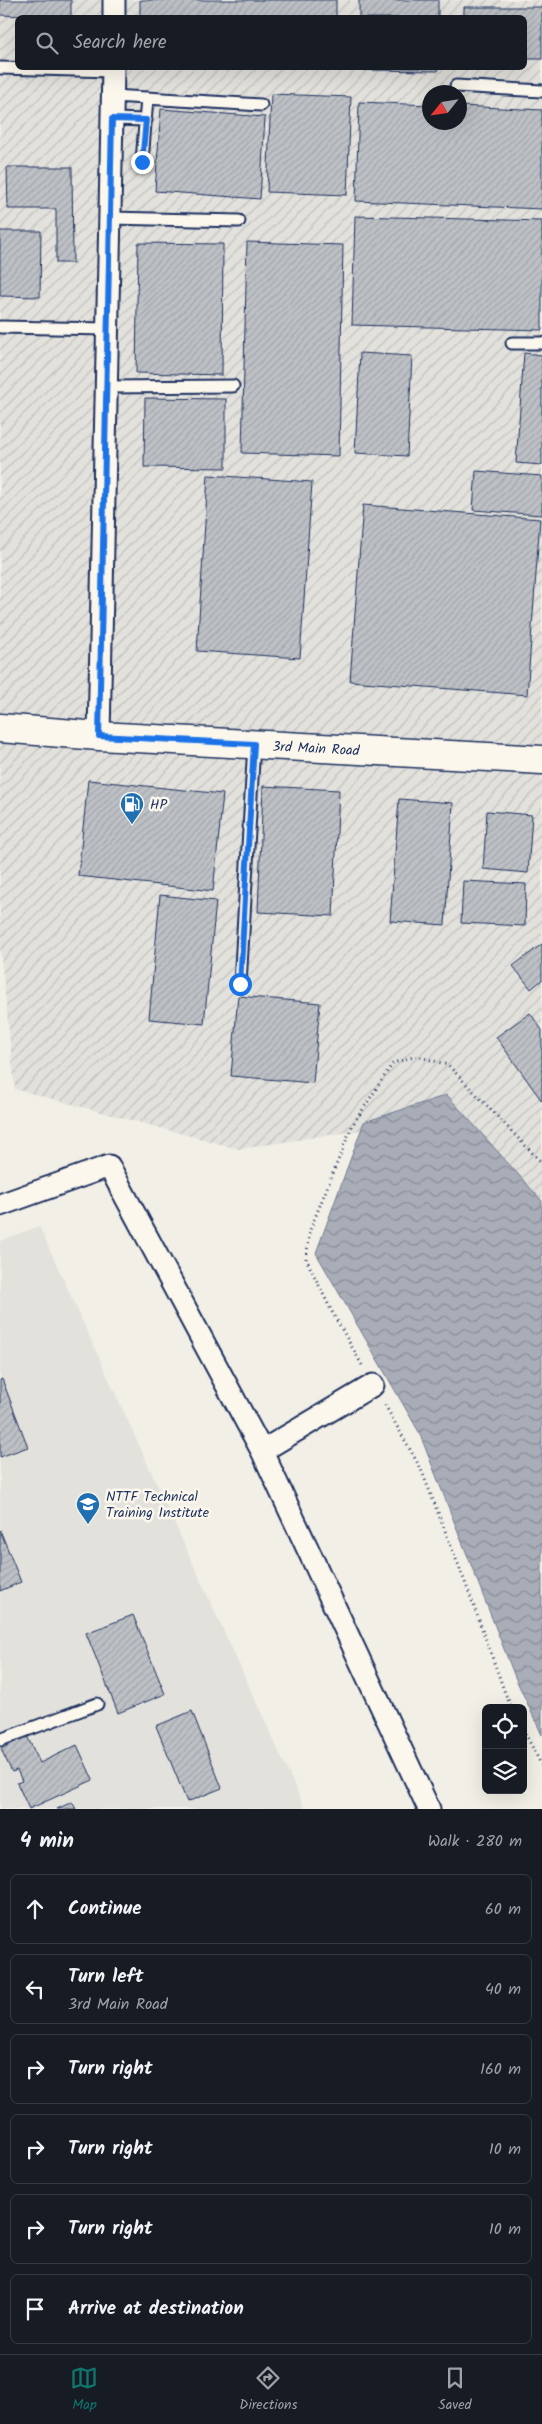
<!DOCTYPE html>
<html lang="en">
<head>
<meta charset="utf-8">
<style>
	:root { --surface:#171b24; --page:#242831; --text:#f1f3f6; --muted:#9ea1a6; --line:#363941; --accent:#0f766e }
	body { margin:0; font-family:Kalam,sans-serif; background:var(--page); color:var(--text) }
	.controls { position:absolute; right:15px; bottom:15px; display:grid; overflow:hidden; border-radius:8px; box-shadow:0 5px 20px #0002 }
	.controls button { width:45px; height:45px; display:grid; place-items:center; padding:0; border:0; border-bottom:1px solid var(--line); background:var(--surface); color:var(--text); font:25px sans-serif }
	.compass { position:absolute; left:422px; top:85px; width:45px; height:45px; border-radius:50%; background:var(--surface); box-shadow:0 5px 20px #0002; rotate:240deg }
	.stop { position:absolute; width:15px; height:15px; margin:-11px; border:4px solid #1a73e8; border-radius:50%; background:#fff }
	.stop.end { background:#1a73e8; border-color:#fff; box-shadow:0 1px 5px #0008 }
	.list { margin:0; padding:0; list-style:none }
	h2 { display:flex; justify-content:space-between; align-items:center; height:65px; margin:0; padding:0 20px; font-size:21px }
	h2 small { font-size:16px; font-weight:400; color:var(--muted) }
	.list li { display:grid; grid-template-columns:32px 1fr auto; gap:15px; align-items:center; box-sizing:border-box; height:70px; margin:0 10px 10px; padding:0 10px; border:1px solid var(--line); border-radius:8px }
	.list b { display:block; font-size:19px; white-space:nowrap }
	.list p { margin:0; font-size:16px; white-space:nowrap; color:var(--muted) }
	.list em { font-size:16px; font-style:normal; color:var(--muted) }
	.icon { flex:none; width:28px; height:28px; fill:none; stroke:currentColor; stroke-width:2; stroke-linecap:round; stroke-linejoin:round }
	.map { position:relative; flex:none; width:542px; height:1809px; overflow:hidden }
	.search { position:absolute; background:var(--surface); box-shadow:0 5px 20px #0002; left:15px; right:15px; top:15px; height:55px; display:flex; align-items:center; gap:12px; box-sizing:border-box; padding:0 18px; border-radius:8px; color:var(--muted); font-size:19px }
	.sheet { height:545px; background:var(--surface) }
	nav { display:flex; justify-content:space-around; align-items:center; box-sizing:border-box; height:70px; border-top:1px solid var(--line); background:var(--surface); font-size:14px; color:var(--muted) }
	nav a { display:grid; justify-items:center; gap:2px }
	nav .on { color:var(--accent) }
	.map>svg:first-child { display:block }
</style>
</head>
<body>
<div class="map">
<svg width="542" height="1809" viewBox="0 0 542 1809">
	<defs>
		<pattern id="industrial-furrows" width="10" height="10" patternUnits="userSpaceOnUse" patternTransform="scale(1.25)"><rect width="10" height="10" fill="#e2e1dc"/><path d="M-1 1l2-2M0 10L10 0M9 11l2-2" fill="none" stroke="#c1c1bf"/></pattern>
		<pattern id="water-waves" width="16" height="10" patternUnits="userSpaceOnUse" patternTransform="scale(1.25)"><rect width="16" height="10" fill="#a9adb7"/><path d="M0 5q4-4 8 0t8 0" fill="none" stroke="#898d98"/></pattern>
		<pattern id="building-hatch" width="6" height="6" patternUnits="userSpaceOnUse" patternTransform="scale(1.25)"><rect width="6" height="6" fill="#bdc0c4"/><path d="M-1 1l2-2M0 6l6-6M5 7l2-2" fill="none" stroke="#a2a5ab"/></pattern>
	</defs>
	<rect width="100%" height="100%" fill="#f2efe6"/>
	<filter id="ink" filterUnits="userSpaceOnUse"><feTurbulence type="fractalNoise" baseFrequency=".02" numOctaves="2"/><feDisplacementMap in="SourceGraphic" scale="10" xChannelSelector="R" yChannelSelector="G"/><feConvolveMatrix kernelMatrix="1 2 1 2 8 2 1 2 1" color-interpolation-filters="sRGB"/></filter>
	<g filter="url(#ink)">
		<path fill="#e2e1dc" d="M39,1226l266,583h-305v-568z"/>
		<path fill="url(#industrial-furrows)" fill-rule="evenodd" d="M0,0h542v1201l-109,-88 -78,18 -116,18 -224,-60 -15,-142zM18,18h506v50h-506zM430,92h30v30h-30z"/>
		<path fill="url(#water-waves)" stroke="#707b93" d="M447,1095l95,106v534l-27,-58 -96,-245 -103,-179 48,-131z"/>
		<path fill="url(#building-hatch)" stroke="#1b2f5e" d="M0,0h71v18l-71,-3z
			M140,0h196v18h-196z
			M359,0h79v18h-79z
			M464,7h78v52h-18v-41h-60z
			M359,68h79v3l-79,-1z
			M271,94l80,3 -4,98 -80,-3z
			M359,102l71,3v17h30v-16l82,4v99l-186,-8z
			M161,109l104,8 -5,82 -105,-8z
			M7,167h65l1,96h-17v-54h-48z
			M355,216l187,5v109l-190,-5z
			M0,231h41l-1,66 -40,-1z
			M247,242l96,3 -4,211 -97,-3z
			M138,243l85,1 -1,131 -86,-2z
			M360,353l52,3 -5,100 -52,-3z
			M524,353l18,2v110l-26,-2z
			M145,398l81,1v69l-82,-1z
			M476,471l66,5v39l-69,-5z
			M208,475l104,7 -12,176 -103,-7z
			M363,505l177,14 -13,176 -177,-14z
			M88,780l135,14 -10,97 -135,-15z
			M263,786l76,4 -6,126 -75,-4z
			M399,799l54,4 -8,122 -55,-4z
			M487,811l45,4 -4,58 -45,-4z
			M463,881l63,3 -1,42 -64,-3z
			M160,895l56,6 -12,123 -55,-5z
			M542,944v36l-11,9 -18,-23z
			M238,996l82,7 -7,80 -82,-7z
			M530,1013l12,17v71l-46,-64z
			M2,1379l26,68 -28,10v-77z
			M0,1530l21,52 -21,9z
			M133,1615l32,79 -47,19 -32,-80z
			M192,1711l30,77 -35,14 -31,-76z
			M27,1736l13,27 37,-18 16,35 -64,29 -12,-26 5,-2 -5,-11 -5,2 -11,-23z
			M72,1802l4,7h-19z"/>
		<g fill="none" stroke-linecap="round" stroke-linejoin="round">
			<g stroke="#1b2f5e" stroke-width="15">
				<path id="service" d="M0,68l113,3
					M456,86l86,5
					M113,96l148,9
					M112,119l34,1
					M142,162l5,-64
					M110,218l129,3
					M0,327l108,2
					M512,343h30
					M106,387l127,-1
					M240,984l14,-240
					M0,1740l97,-36"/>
			</g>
			<g stroke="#1b2f5e" stroke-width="25">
				<path id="minor" d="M114,18v-18
					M99,736l14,-668
					M0,1205l109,-39 153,285 167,358
					M262,1451l111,-66"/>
			</g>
			<g stroke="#1b2f5e" stroke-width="31">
				<path id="secondary" d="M0,728l99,8 443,24"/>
			</g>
			<path stroke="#1b2f5e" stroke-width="3" stroke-dasharray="1 4" stroke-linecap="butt" d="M362,1365l-31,-55 -25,-51 4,-29 42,-104 41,-63 24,-7 31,9 94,98
				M385,1405l36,64 49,126 35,98 7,15
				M523,1729l19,37"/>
			<use href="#service" stroke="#fbf7ec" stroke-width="11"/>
			<use href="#minor" stroke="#fbf7ec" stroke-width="21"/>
			<use href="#secondary" stroke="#fbf7ec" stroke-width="28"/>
		</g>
	</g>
	<g fill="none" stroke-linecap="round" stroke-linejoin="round" filter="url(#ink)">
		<path stroke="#1a73e8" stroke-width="6" d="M142,162l4,-42 -34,-1 -13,617 155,8 -14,240"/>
	</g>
	<defs>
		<g id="fuel-pin" transform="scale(1.25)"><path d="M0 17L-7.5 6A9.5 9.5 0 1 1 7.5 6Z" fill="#1f6fb2" stroke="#fbf7ec"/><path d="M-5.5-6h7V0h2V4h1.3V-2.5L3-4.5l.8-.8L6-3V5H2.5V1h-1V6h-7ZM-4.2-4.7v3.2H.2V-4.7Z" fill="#fff"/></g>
		<g id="university-pin" transform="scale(1.25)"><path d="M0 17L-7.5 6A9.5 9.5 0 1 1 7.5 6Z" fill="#1f6fb2" stroke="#fbf7ec"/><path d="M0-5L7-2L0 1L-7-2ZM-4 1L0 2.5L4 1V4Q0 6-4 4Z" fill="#fff"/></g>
	</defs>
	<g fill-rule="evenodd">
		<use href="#fuel-pin" x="132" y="804"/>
		<use href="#university-pin" x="88" y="1504"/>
	</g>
	<g text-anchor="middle" stroke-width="5" stroke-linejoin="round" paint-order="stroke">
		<g font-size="14" fill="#1b2f5e" stroke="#fbf7ec">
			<text transform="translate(316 748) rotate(3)" y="5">3rd Main Road</text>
		</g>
		<g font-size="14" fill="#1b2f5e" stroke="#fbf7ec" text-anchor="start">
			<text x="150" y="809">HP</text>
			<text x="106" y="1501">NTTF Technical<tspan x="106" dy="16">Training Institute</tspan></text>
		</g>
	</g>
</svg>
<div class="controls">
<button><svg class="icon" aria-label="locate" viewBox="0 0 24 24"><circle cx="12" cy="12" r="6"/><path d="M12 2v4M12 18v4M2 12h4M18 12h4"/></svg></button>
<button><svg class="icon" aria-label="layers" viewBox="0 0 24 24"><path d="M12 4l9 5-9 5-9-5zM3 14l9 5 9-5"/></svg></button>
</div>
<svg class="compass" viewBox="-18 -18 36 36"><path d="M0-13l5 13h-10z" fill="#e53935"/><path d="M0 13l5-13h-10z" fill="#9ea1a6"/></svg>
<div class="stop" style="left:240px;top:984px"></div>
<div class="stop end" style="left:142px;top:162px"></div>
<div class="search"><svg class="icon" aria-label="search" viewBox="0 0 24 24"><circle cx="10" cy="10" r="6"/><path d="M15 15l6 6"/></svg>Search here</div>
</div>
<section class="sheet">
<h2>4 min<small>Walk · 280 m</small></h2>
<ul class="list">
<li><svg class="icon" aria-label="ahead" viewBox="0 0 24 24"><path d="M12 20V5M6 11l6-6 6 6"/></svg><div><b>Continue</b></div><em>60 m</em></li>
<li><svg class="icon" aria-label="left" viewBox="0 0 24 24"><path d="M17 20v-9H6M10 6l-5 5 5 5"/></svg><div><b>Turn left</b><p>3rd Main Road</p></div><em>40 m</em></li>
<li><svg class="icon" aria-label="right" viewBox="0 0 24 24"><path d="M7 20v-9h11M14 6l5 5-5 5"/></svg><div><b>Turn right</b></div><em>160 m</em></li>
<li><svg class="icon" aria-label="right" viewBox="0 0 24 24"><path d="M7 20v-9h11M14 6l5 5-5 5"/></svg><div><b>Turn right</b></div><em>10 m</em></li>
<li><svg class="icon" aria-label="right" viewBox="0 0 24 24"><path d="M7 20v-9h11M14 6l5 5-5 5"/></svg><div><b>Turn right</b></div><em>10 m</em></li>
<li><svg class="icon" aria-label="arrive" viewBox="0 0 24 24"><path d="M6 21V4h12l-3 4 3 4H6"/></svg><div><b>Arrive at destination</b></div></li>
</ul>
</section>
<nav>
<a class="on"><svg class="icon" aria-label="map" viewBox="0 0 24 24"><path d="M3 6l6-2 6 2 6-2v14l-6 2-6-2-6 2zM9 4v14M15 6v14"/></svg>Map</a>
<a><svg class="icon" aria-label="directions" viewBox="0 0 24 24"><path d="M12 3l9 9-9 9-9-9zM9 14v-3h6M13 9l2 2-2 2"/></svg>Directions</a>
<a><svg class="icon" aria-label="saved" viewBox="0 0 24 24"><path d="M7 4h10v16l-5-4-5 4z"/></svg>Saved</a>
</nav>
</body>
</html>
